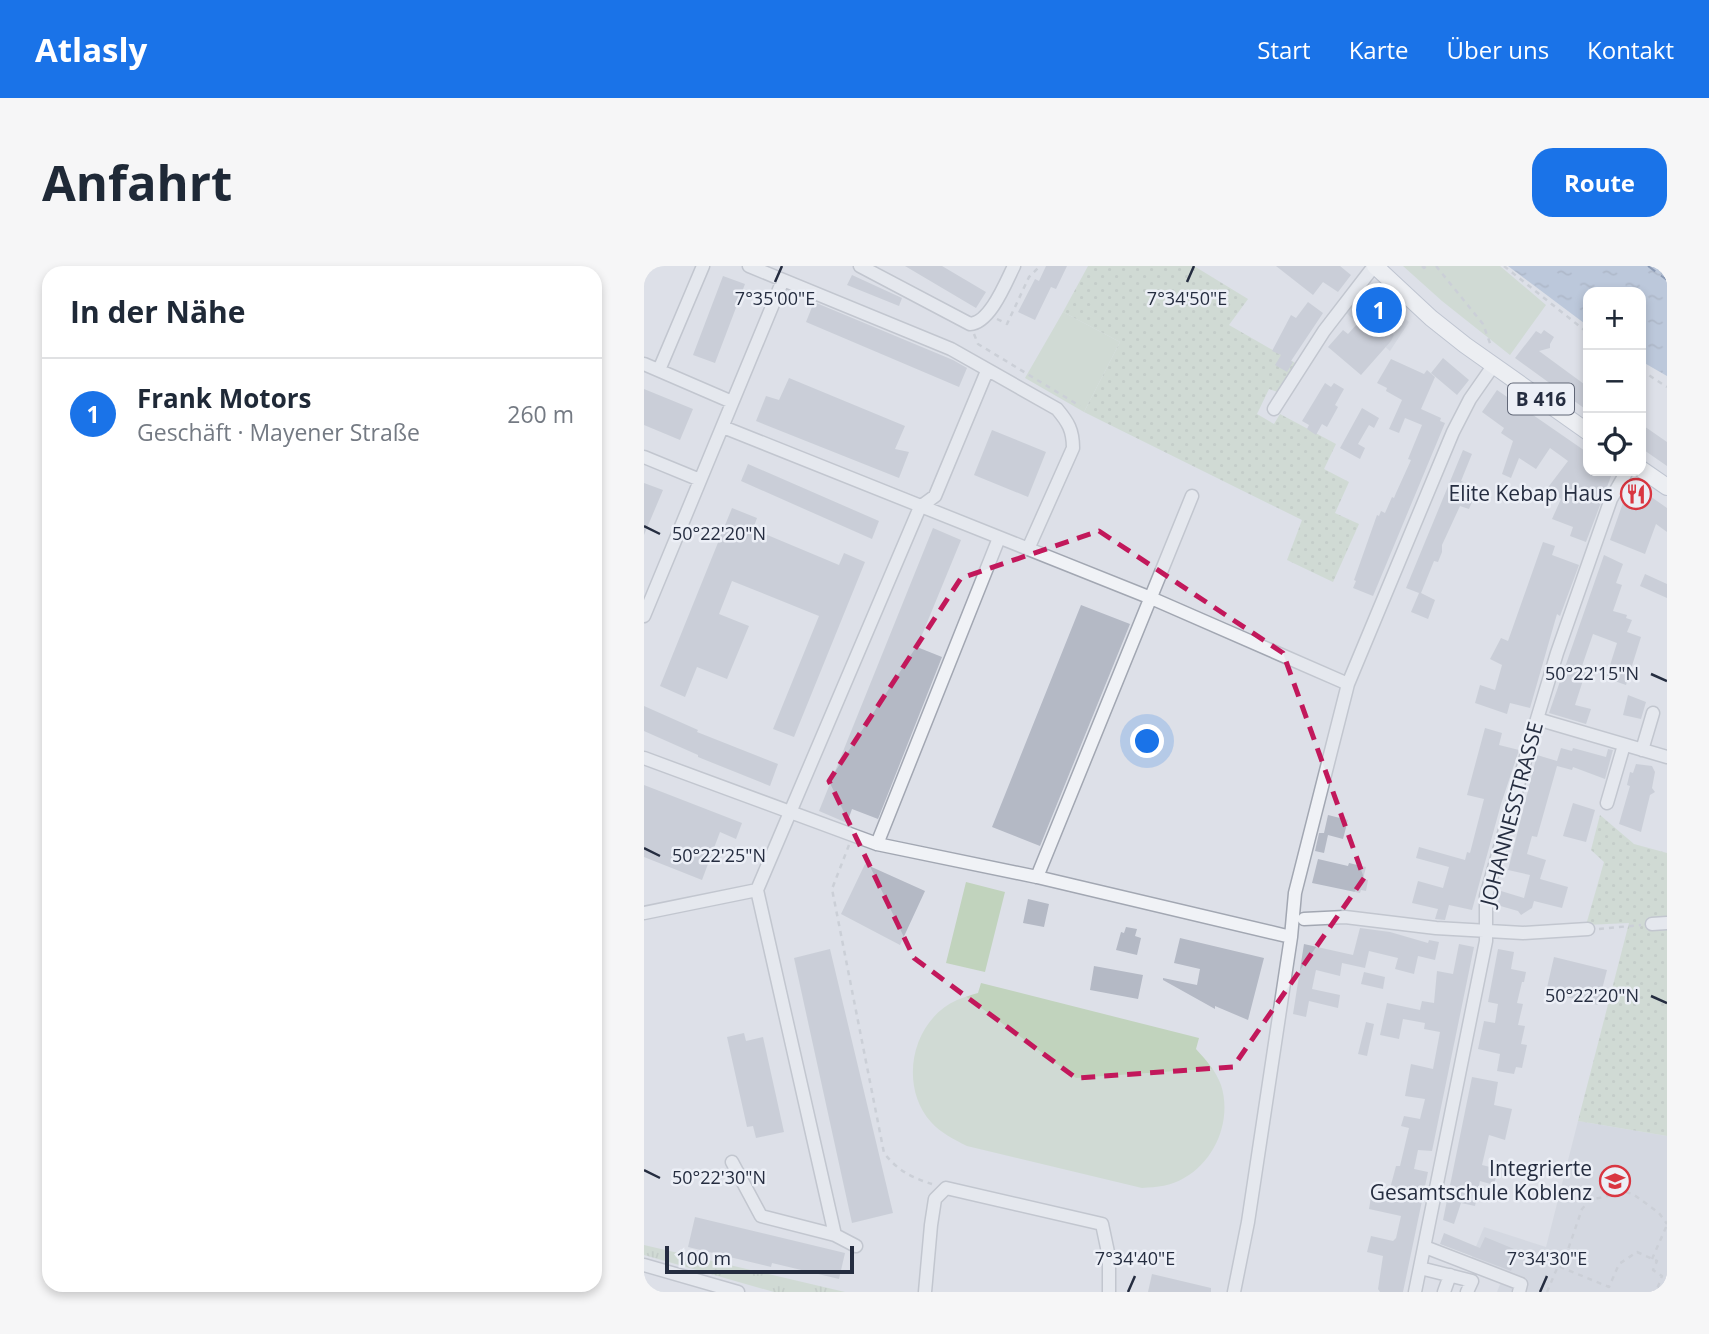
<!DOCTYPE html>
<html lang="de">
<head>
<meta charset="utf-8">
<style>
	:root { --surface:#fff; --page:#f6f6f7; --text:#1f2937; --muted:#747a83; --line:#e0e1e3; --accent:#1a73e8 }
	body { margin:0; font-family:"Open Sans",sans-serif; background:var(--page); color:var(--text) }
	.controls { position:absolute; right:21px; top:21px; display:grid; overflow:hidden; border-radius:14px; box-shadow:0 4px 10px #0003 }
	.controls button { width:63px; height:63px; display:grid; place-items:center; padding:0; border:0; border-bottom:2px solid var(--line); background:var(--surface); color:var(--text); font:35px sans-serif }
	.scale { position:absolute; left:21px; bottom:18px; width:189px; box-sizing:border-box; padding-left:7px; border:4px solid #252d40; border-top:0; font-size:19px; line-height:24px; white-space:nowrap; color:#252d40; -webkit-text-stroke:5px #eceff6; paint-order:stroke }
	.you { position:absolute; left:504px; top:476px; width:24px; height:24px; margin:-18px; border:5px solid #fff; border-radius:50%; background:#1a73e8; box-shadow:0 0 0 10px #1a73e833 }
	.badge { display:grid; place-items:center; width:46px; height:46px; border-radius:50%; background:var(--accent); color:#fff; font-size:23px; font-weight:700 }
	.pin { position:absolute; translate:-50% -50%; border:4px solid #fff; box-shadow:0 2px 7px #0006 }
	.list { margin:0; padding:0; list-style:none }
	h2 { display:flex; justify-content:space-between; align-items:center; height:91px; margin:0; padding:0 28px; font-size:30px }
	h2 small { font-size:23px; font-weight:400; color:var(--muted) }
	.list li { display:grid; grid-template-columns:46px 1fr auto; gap:21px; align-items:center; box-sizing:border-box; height:112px; padding:0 28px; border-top:2px solid var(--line) }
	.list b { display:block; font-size:26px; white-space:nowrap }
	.list p { margin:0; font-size:23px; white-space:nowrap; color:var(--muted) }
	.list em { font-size:23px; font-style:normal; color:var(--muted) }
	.icon { flex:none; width:38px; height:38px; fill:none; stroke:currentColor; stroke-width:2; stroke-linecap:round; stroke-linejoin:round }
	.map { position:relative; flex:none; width:1023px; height:1026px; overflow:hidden; border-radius:21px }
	header { display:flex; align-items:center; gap:42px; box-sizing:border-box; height:98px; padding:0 35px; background:var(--accent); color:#fff }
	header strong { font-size:33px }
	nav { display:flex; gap:38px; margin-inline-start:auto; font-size:24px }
	.intro { display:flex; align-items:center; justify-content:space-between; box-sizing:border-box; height:168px; padding:0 42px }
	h1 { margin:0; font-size:49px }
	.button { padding:18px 32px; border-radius:21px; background:var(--accent); color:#fff; font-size:24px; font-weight:700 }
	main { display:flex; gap:42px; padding:0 42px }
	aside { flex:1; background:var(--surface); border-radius:21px; box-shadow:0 4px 10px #0003 }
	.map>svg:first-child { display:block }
</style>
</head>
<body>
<header>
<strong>Atlasly</strong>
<nav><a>Start</a><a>Karte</a><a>Über uns</a><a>Kontakt</a></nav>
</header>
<div class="intro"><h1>Anfahrt</h1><a class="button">Route</a></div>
<main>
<aside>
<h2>In der Nähe<small></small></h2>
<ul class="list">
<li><span class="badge">1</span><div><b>Frank Motors</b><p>Geschäft · Mayener Straße</p></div><em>260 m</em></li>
</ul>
</aside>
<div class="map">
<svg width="1023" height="1026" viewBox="0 0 1023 1026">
	<defs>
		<pattern id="grass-tufts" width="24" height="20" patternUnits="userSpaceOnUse" patternTransform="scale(1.75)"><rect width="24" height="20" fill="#c1d3bd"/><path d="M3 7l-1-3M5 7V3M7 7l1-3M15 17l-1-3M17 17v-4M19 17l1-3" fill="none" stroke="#a6b5a4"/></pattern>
		<pattern id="garden-dots" width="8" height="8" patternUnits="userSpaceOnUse" patternTransform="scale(1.75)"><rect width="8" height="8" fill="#c1d3bd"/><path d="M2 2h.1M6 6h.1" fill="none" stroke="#a6b5a4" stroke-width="1.8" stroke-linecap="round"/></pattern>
		<pattern id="water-ripples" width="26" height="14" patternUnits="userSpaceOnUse" patternTransform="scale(1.75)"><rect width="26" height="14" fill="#94aacc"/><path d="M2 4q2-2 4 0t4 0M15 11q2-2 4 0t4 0" fill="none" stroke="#798ba7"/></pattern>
	</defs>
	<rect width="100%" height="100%" fill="#dde0e8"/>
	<path fill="#cbcfda" d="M723,17l42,39 -19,29 -45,-39z
		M934,855l89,15v156h-170l7,-18 -34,-13 14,-34 62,20z"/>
	<path fill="url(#grass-tufts)" d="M0,979l201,47h-71l-130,-37z"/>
	<path fill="#c1d3bd" d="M759,0h97l46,39 -36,50 -68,-54z
		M419,46l57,30 -36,70 -59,-34z
		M322,616l39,10 -20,80 -39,-9z
		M337,717l218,55 -3,11c10,11 20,22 25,36 11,34 -5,75 -37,93 -13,8 -27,9 -42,10l-175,-42c-14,-7 -26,-13 -36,-24 -33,-37 -19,-102 26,-122 7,-3 14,-5 21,-7z"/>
	<path fill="url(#garden-dots)" d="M444,0h106l54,33 -19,26 68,39 -17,29 -11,-4 -12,25 17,10 6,-10 56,30 -12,25 25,13 -14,31 24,11 -26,58 -46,-22 15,-40 -218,-108 36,-70 -57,-30z
		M956,549l34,29 33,9v283l-89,-15 51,-198 -43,2 18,-63 -13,-12z"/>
	<path fill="url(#water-ripples)" d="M864,0h159v110l-26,-15v-69h-53v34z"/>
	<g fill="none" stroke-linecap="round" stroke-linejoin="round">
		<path stroke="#2c4777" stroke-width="2" stroke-dasharray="9 7" stroke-linecap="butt" d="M1004,0l19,14"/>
	</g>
	<path fill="#b4b9c5" d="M261,0h37l44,26 -10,16z
		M402,0h21l-11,23 -5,-2 -16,33 -17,-8 17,-33 4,2z
		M632,0h64l11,9 -13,17 -15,-10 -10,13z
		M208,9l50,23 -3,8 -52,-21z
		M79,10l22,8 -30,79 -22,-8z
		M729,24l24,22 -13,15 10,8 -3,6 -30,34 -33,-28 15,-17 5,4 20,-22 -8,-6z
		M170,36l139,58 14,8 -8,19 -153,-65z
		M664,36l15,11 -32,48 2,1 -6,10 -12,-7 6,-10 -9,-4 19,-36 5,3z
		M900,64l10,7 -4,7v4l-11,3 49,36v24l-73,-53 21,-27 5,3z
		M799,92l26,22 -12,15 -26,-22z
		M747,93l33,15 3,-4 8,7 -14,32 20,9 -1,3 5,2 -72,173 -20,-8 3,-7 -2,-1 23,-65 2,1 2,-5 4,2 7,-16 2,1 2,-5 15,-33 -3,-1 14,-34 -17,-7 -6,15 -10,-4 13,-29 -16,-9 1,-3 -10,-5z
		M145,112l116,48 -10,23 14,3 -10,26 -143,-57 10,-25 13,4z
		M681,117l6,4 3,-4 10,6 -9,16 3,2 -11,20 -5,-3 -6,11 -9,-6 2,-4 -7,-4z
		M0,123l49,20 -13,31 -36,-15z
		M853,124l91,63v18h25l-27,71 -16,-6 3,-9 -21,-8 9,-20 -15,-9 22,-29 -18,-13 -14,21 -17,-11 -8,20 -9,-4 11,-33 -12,-8 3,-5 -22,-16z
		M718,142l17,10 -5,10 -5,-3 -11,19 7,4 -5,11 -20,-11z
		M997,158l26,18v24l-26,-18z
		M348,164l54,22 -18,45 -54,-22z
		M819,184l9,4 -11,27 17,7 -9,21 -9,-3 -18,39v7l-4,10 -4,-1 -13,32 14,7 -7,19 -17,-7 8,-19 -13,-5z
		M104,198l131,57 -7,18 -131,-58z
		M0,217l19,7 -19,45z
		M993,221l30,21v24l-11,-8 -11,30 -35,-14 15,-43 6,-8z
		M88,242l25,10 -4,11 86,36 5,-12 21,9 -71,175 -21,-8 46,-113 -87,-35 -13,33 30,12 -22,53 -30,-12 -12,30 -25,-11z
		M289,262l28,12 -44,107 25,10 -64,162 -26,-10 -5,14 -28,-12z
		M899,276l12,4 -3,9 27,10 -19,51 -3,-2 -27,94 -20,-5 -3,11 -32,-11 5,-18 15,5 7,-25 -12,-6 11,-21 7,3z
		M960,289l19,9 -7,19 6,2 -9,26 14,4 -1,3 6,2 -5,12 14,5 -15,48 -20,-7 11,-35 -24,-9 -12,35 5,2 -11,34 16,4 -5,15 -37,-11z
		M1001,308l22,10v14l-27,-12z
		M437,339l49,19 -90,222 -48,-19z
		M984,429l18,7 -5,17 -18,-4z
		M0,440l54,24 -1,2 81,32 -8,22 -72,-29v-2l-54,-24z
		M841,462l17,5 -3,12 20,5 -18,54 -29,106 -23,-5 -4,15 -10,-1 3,-10 -26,-6 6,-22 25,7 6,-21 -33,-9 3,-11 46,13 2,-8 3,1 14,-54 -17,-4z
		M917,482l11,3 1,-3 33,9 2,-8 5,1 -8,29 -32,-12 -1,3 -15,-4 -20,71 -5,-1 -5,18 19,6 -6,19 28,8 -6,21 -28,-7 -2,7 -11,7 -3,-4 -21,-6 4,-14 23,7 6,-23 -22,-5 29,-115 20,6z
		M992,498l16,2 3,6 -3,16 3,4 -5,3 -9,37 -22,-8 11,-38 -3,-1 3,-13 3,1z
		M0,519l98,38 -6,16 -16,-7 -18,48 -58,-23z
		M929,537l22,7 -9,32 -23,-6z
		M684,549l20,5 -5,19 -15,-4 -4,18 -9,-2 4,-18h5z
		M674,593l30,7 1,-3 17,4 -3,12 5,1 -2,11 -5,-1 -1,3 -48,-10z
		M221,598l60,27 -25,54 -59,-31z
		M384,633l21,5 -5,23 -21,-4z
		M482,661l11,2 -2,7 6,2 -4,17 -21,-5 5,-18 3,1z
		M716,662l30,4 38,11 1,-3 10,2 -4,18 -17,-4 -4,18 -19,-5 3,-11 -29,-7 -4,17 -23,-5 -2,13 -24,-6 -4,19 28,6 -2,13 -29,-7 -3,16 -13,-3 11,-70 49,11z
		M536,672l84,20 -16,62 -33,-14v3l-52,-29v-2l34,7 3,-16 -26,-6z
		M815,678l15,3 -42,204 -14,-1 -4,19 14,3 -25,120h-23l-2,-3 5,-33 -16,-4 4,-16 22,5 3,-3 5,-22 -32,-7 2,-12 16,3 9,-34h4l9,-38 -8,-2 3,-10 16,3 5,-20 -20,-3 6,-32 22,5 7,-37 -16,-3 1,-6 -22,-4 -4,20 -19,-4 7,-32 33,7 2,-9 12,2 3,-32 16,3z
		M186,683l63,264 -41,10 -58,-265z
		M854,683l16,3 -3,17 15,3 -2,10h-2l-5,21 6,1 -5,21 7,1 -4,18 6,1 -5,23 -6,-1 -2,7 -17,-3 3,-17 -22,-5 6,-28 11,2 3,-19 -10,-2z
		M910,691l53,13 -9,35 -52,-13z
		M450,700l49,9 -5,24 -48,-9z
		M720,706l21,5 -2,12 -22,-5z
		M722,756l8,2 -7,32 -9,-2z
		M100,767l2,8 17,-4 21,95 -28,6 -3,-12 -6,1 -20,-90z
		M828,811l26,5 -4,23 18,4 -7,31 -16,-5 -7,30 16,4 -4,16 -14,-4 -5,25 -14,-3 -7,21 -11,-4z
		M51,951l150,36 -6,26 -67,-16 -1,4 -83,-20z
		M800,967l36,15 5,-11 34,14 -8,20 -71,-27z
		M508,1008l59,14v4h-63z"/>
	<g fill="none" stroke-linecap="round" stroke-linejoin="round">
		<g stroke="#a2a7b2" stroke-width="15">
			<path id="minor" d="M105,0l202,83 106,60c11,13 16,21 16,39l-45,101
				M216,0l110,58c20,-1 36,-42 44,-58
				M0,98l88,38
				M15,104l44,-104
				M630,143l50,-78 50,-65
				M79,161l428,171 197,86
				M0,191l56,23
				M0,350l139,-336
				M893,453l130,38
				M998,484l11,-37
				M0,492l233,86 160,33 254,60
				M963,537l17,-58
				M233,578l122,-306
				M393,611l155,-381
				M113,624l78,345
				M0,647l113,-23 163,-383 15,-11 52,-125
				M660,653l41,-2 91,11 87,5 65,-4
				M1008,658l15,-1
				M88,896l29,54 74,19 21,11
				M781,981l96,37 -2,8
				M0,999l94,27
				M776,1002l52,13 -5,11
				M281,1026l6,-67 4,-26 11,-11 156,36 7,33v35
				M590,1026l14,-70 43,-285 4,-44 53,-209 105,-252 17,-33 23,-33
				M771,1026l71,-351v-45l51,-177 20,-66 54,-154 16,-28
				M800,1026l6,-17"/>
		</g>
		<g stroke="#9ba3b5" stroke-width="18">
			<path id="major" d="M731,0l56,52 34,27 123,87
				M997,203l26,18"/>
		</g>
		<path stroke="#b7bbc3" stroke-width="2.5" stroke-dasharray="5 5" stroke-linecap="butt" d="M778,0l2,2 3,-2
			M792,0l47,58 8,22
			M860,0l84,67
			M353,53l10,5 22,-47 11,-11
			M330,68l4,10 102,62
			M997,104l26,17
			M205,579l-17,44 52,264c13,17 28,25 48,31
			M955,663l42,-4
			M1008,993l15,-34
			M918,1001l20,-58 8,-9 35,-8 8,2 26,19 8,11
			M903,1026l11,-26 51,21 10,-23 18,-12 20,9 -4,9 9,6 -6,16"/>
		<use href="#minor" stroke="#f0f2f6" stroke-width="12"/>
		<use href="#major" stroke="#fff" stroke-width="16"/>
	</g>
	<path d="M0 0H1023V1026H0ZM455,265l184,122 81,225 -131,189 -157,11 -162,-120 -85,-177 132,-203z" fill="#dde0e8" fill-opacity=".55" fill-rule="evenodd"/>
	<path fill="none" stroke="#c2185b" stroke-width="5" stroke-dasharray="14 9" stroke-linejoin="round" d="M455,265l184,122 81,225 -131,189 -157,11 -162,-120 -85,-177 132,-203z"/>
	<path fill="none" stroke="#252d40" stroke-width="2.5" d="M131,16l7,-16M543,16l7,-16M0,260l16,8M1007,408l16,7M0,582l16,8M1007,730l16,7M0,904l16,8M484,1026l7,-16M896,1026l7,-16"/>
	<defs>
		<g id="restaurant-ring" transform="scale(1.575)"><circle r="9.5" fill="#eceff6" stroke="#d93641" stroke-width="1.5"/><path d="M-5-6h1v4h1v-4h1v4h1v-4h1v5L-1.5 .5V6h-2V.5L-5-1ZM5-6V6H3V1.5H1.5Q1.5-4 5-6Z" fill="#d93641"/></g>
		<g id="school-ring" transform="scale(1.575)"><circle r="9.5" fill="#eceff6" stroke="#d93641" stroke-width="1.5"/><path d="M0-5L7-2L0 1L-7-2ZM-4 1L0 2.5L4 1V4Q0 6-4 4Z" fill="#d93641"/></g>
	</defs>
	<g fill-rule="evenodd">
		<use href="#restaurant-ring" x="992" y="228"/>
		<use href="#school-ring" x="971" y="915"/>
	</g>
	<g text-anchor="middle" stroke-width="5" stroke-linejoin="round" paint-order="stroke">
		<rect fill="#eceff6" stroke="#616777" stroke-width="2" x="864" y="117.5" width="66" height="31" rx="5"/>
		<g font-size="19" font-weight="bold" fill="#252d40">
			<text x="897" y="140">B 416</text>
		</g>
		<g font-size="21" fill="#252d40" stroke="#eceff6" text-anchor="end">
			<text x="969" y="235">Elite Kebap Haus</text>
			<text x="948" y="910">Integrierte<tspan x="948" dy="24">Gesamtschule Koblenz</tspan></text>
		</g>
		<g font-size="21" fill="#252d40" stroke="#eceff6">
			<text transform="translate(868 548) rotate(-75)" y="7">JOHANNESSTRASSE</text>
		</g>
	</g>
	<g font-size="18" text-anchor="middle" fill="#252d40" stroke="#eceff6" stroke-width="5" stroke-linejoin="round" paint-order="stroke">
		<text x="131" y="39">7°35'00"E</text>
		<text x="543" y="39">7°34'50"E</text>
		<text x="75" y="274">50°22'20"N</text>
		<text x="948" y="414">50°22'15"N</text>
		<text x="75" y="596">50°22'25"N</text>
		<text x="948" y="736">50°22'20"N</text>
		<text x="75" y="918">50°22'30"N</text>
		<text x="491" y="999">7°34'40"E</text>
		<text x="903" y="999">7°34'30"E</text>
	</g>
</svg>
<div class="controls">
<button>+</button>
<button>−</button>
<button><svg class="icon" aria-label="locate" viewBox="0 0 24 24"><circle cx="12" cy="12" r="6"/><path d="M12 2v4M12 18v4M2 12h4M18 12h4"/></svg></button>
</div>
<div class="scale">100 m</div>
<div class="you"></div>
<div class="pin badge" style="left:735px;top:44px">1</div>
</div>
</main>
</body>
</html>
